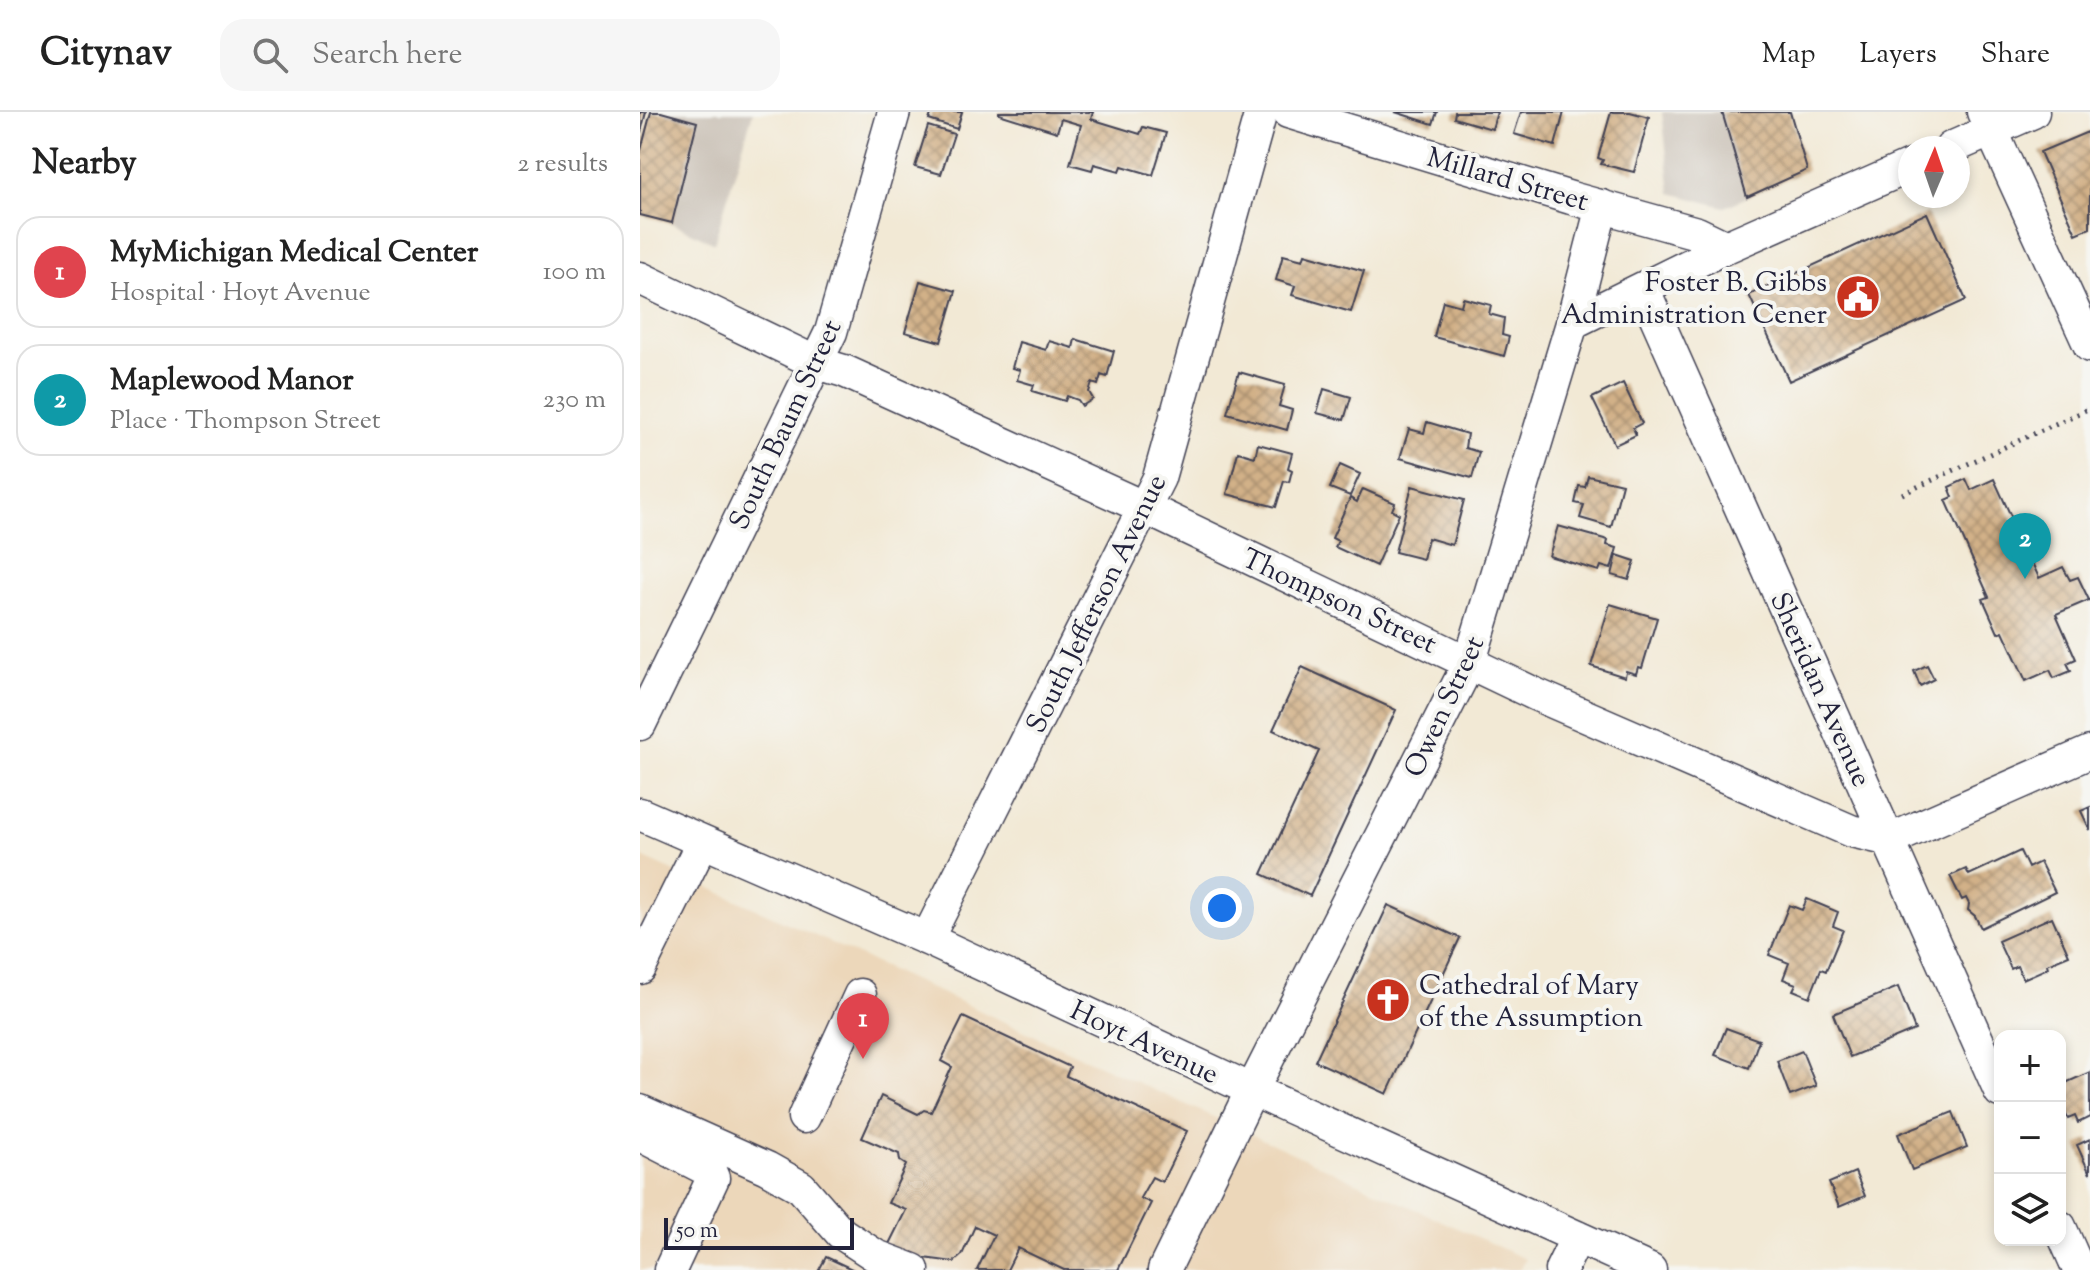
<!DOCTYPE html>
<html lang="en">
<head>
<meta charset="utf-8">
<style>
	:root { --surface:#fff; --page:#f6f6f6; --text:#222; --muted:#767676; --line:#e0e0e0; --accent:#c8321e }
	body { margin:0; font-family:"Sorts Mill Goudy",serif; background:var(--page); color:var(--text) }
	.controls { position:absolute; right:24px; bottom:24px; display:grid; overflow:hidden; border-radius:16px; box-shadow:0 4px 12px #0003 }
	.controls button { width:72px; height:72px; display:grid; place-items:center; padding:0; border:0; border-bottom:2px solid var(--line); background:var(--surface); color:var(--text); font:40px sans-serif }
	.compass { position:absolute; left:1258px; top:24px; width:72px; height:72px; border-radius:50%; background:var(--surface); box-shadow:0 4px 12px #0003; rotate:2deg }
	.scale { position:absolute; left:24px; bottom:20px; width:190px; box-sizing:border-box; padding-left:8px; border:4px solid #22223b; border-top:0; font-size:22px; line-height:28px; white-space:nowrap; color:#22223b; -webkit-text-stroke:6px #f6f6f2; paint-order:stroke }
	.you { position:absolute; left:582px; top:796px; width:28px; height:28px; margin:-20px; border:6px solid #fff; border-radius:50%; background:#1a73e8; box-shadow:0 0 0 12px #1a73e833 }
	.badge { display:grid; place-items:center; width:52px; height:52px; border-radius:50%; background:var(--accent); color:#fff; font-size:26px; font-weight:700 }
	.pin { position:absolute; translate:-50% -66px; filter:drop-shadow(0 2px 4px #0008) }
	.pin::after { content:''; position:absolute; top:42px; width:28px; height:24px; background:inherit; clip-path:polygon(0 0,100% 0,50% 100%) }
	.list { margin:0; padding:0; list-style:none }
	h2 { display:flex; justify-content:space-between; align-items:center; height:104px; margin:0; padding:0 32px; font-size:34px }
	h2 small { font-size:26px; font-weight:400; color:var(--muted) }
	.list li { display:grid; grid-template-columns:52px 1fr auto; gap:24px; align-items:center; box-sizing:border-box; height:112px; margin:0 16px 16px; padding:0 16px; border:2px solid var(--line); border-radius:24px }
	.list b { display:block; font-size:30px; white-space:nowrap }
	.list p { margin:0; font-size:26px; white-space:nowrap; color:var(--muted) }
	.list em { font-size:26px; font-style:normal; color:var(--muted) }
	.icon { flex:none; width:44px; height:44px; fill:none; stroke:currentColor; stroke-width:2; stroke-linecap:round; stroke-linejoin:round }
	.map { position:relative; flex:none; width:1450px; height:1158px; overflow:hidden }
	header { display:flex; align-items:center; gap:48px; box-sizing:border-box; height:112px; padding:0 40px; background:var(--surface); border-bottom:2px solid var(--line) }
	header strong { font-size:38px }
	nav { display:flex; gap:44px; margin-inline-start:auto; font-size:28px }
	.search { width:560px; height:72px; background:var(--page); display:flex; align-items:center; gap:20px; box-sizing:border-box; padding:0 28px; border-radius:24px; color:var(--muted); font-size:30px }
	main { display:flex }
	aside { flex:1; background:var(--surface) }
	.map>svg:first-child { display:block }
</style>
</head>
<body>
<header>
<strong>Citynav</strong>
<div class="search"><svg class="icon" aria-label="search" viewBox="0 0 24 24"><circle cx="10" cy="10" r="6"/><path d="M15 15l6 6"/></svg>Search here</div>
<nav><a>Map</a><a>Layers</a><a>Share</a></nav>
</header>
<main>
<aside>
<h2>Nearby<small>2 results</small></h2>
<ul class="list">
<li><span class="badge" style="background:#e0444e">1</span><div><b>MyMichigan Medical Center</b><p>Hospital · Hoyt Avenue</p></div><em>100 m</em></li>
<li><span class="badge" style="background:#0f9aa8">2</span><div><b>Maplewood Manor</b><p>Place · Thompson Street</p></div><em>230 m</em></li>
</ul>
</aside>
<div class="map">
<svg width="1450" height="1158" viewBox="0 0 1450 1158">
	<defs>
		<pattern id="building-cross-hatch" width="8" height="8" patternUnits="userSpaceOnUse" patternTransform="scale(2)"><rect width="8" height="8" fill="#d2b188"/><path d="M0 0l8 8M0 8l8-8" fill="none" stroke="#aa9070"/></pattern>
	</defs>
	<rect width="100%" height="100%" fill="#f6f6f2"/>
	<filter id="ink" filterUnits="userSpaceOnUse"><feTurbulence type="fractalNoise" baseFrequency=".0125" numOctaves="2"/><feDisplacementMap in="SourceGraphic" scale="16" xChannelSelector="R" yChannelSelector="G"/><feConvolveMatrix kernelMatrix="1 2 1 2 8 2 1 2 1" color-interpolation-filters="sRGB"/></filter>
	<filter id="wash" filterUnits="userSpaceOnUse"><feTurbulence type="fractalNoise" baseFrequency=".006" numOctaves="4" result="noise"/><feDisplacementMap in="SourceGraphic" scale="32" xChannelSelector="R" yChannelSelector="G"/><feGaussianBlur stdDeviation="1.8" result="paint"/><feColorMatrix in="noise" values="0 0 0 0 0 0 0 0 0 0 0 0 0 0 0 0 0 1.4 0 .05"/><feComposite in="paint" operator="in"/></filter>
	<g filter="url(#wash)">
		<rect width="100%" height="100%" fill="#f2e9d5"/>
		<path fill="#ecd7ba" d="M0,744l885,403 -6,11h-879z"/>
		<path fill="#cbc2b8" d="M21,0h92l-39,131 -42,-20 25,-101z
			M1022,0h60l25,85 -22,10 -54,-14z"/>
		<g id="blocks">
			<path fill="url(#building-cross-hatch)" d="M0,0h6l-5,20h-1z
				M11,0h10l36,10 -25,101 -32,-8v-61z
				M292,0h30l-5,17 -28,-9z
				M359,0h94l-2,7 49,15 3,-7 23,6 -13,42 -31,-9 -2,5 -26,-7 -2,6 -22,-6 11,-39 -20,-6 -4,13 -58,-18z
				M755,0h42l-4,12z
				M815,0h42l-5,17 -38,-11z
				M881,0h43l-9,34 -41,-12z
				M971,0h19l19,5 -15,55 -33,-8 2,-4 -5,-2z
				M1082,0h68l17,58 -60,27z
				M288,14l26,8 -13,40 -26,-7z
				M1450,19v97l-14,6 -36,-82z
				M1287,101l39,87 -177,81 -40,-86z
				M665,142l59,17 -13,41 -59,-17 3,-9 -19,-6 7,-25 20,5z
				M280,169l36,10 -15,51 -36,-10z
				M823,186l28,7 -2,9 15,4 -2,17 7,2 -5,19 -70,-19 9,-36 18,5z
				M435,227l39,12 -7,26 -6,-2 -3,10 -6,-2 -3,9 4,7 -11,7 -4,-6 -11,-4 -2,5 -33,-10 2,-6 -17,-5 3,-10 -8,-2 7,-26 27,8 3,-9 24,7z
				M599,260l46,13 -6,21 13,4 -5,20 -60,-17z
				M983,271l19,40 -9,5 3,7 -21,10 -23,-47z
				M684,277l27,8 -7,23 -27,-7z
				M787,310l40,12 -2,14 14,4 -7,26 -72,-20 9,-29 15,4z
				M618,332l34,9 -4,15 4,2 -3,12 -5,-1 -8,26 -49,-13 11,-42 17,5z
				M700,353l20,9 -10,22 -20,-8z
				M948,364l34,8 -11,43 -31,-9 4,-13 -9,-2 4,-17 6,1z
				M1326,367l5,11 23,-11 45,99 24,-11 7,13 8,-3 11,23 -33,14 20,45 -9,4 4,8 -17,7 -4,-8 -24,11 -23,-50 -5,2 -15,-34 6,-2 -43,-97 7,-3 -4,-10z
				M772,374l52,14 -12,45 -24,-7 -5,21 -28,-7z
				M723,377l32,14 -3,7 7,4 -23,52 -41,-19 3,-6 -6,-3 18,-40 7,4z
				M918,414l50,14 -1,5 10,3 -6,21 -10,-3 -2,5 -50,-15z
				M977,443l18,6 -6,19 -17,-5z
				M970,492l47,14 -15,50 -4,-1 -2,7 -10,-3 -1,6 -34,-11z
				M1287,553l7,14 -14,7 -6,-15z
				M662,555l94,43 -86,186 -48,-22 57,-123 -46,-21z
				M1450,695v23l-9,-19z
				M1380,739l8,17 12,-6 15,30 -74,36 -6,-12 -7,-6 1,-6 -3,-6 -4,2 -12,-24 16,-7 3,6z
				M1167,787l31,13 -5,14 10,4 -17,41 -5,-2 -11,28 -17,-7 3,-6 -13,-5 6,-16 -20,-8 20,-50 13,5z
				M748,793l72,33 -73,156 -72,-33z
				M1412,805l17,38 -22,9 1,4 -25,11 -6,-13 -6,3 -13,-28z
				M1258,875l17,43 -65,27 -17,-43z
				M323,905l107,50 -4,9 121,55 -25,51 -10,-5 -12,21 11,5 -33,67h-54l-46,-22 -11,22h-30l17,-35 -19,-9 -13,29 -8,7 -60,-8 -5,-10 17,-34 -18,-7 18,-38 -6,-4 -1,-7 -37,-16 19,-42 37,18 6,-4 7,2 21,-45 -11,-6z
				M1086,916l33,12 -10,28 -34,-13z
				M1162,939l14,35 -26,10 -13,-35z
				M1450,960v45l-12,6 -3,-7 -7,3 -8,-17v-7l5,-2 -4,-8z
				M1313,1000l14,35 -55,23 -14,-36z
				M1450,1027v35l-13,-29z
				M1215,1060l10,24 -26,11 -10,-24z
				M186,1145l28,13h-35z"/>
		</g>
	</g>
	<g filter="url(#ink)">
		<use href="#blocks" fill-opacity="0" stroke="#414052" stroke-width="2"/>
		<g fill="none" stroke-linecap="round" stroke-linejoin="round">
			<g stroke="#414052" stroke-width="35">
				<path id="minor" d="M648,0l283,86 126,35 29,14
					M1343,0l107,234
					M1311,36l82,-36
					M0,166l177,85 27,8 301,137 392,187 314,136 39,9 200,-88
					M1003,176l357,803
					M932,211l154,-76 184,-81
					M0,612l191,-392 63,-220
					M0,702l287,125 325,151 398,180
					M287,827l232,-461 102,-366
					M0,856l62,-125
					M0,999l127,57 34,19 40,46 35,23 37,14
					M164,1005l56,-122
					M0,1023l70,36 3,7 -43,92
					M1420,1115l19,43
					M524,1158l88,-180 218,-429 102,-338 30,-117
					M921,1158l16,-33"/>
			</g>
			<path stroke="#414052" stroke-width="5" stroke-dasharray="2 6" stroke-linecap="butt" d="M1262,382l188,-86"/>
			<use href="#minor" stroke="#fff" stroke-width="32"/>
		</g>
	</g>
	<defs>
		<g id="civic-disc" transform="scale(2.3)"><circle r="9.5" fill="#c8321e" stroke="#f6f6f2"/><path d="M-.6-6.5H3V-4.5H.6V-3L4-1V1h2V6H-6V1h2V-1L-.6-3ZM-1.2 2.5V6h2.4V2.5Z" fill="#fff"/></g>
		<g id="church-disc" transform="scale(2.3)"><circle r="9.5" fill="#c8321e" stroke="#f6f6f2"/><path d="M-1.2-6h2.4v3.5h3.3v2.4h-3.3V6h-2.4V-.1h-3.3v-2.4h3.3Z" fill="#fff"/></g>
	</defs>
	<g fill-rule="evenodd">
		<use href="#civic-disc" x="1218" y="185"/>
		<use href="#church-disc" x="748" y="888"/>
	</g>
	<g text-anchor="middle" stroke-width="8" stroke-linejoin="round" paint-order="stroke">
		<g font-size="28" fill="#22223b" stroke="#f6f6f2">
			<text transform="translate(868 66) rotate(16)" y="10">Millard Street</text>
			<text transform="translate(144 312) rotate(-65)" y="10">South Baum Street</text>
			<text transform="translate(700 488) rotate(25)" y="10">Thompson Street</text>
			<text transform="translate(455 491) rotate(-64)" y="10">South Jefferson Avenue</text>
			<text transform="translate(1182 577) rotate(66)" y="10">Sheridan Avenue</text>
			<text transform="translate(803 594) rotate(-65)" y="10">Owen Street</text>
			<text transform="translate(505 929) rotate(25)" y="10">Hoyt Avenue</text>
		</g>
		<g font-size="28" fill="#22223b" stroke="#f6f6f2" text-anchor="end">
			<text x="1187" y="179">Foster B. Gibbs<tspan x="1187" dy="32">Administration Cener</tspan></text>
			<text x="779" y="882" text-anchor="start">Cathedral of Mary<tspan x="779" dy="32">of the Assumption</tspan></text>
		</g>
	</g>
</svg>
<div class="controls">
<button>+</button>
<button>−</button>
<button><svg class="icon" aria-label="layers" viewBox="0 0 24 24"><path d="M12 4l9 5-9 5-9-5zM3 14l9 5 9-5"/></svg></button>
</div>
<svg class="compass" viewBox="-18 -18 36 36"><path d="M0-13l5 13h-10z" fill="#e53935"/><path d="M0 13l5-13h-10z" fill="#767676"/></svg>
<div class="scale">50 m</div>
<div class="you"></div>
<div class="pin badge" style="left:223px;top:947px;background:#e0444e">1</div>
<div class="pin badge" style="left:1385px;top:467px;background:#0f9aa8">2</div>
</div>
</main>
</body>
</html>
